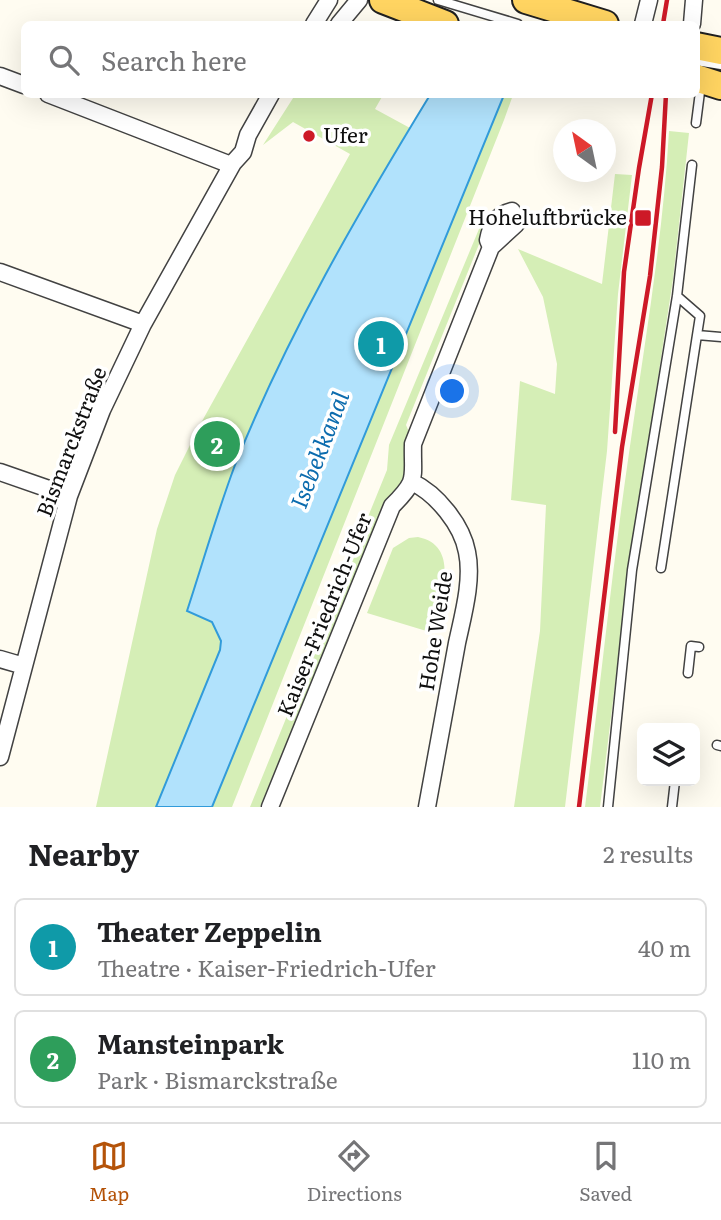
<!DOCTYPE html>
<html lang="en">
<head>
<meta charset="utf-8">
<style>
	:root { --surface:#fff; --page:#f6f6f6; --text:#202124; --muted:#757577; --line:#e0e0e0; --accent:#b45309 }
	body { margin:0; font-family:Literata,serif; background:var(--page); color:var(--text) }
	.controls { position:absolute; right:21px; bottom:21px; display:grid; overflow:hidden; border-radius:10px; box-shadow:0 7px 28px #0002 }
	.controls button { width:63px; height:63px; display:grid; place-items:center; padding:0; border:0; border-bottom:2px solid var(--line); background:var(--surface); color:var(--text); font:35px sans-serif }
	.compass { position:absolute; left:553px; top:119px; width:63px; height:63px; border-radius:50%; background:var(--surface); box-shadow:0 7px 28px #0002; rotate:327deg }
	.you { position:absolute; left:453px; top:392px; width:24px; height:24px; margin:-18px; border:5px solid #fff; border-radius:50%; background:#1a73e8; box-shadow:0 0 0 10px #1a73e833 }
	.badge { display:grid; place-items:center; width:46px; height:46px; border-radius:50%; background:var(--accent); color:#fff; font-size:23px; font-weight:700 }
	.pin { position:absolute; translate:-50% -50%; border:4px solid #fff; box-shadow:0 2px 7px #0006 }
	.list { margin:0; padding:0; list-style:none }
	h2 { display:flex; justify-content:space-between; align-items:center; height:91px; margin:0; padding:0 28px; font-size:30px }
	h2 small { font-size:23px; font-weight:400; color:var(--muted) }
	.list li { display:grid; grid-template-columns:46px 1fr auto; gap:21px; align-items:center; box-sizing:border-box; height:98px; margin:0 14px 14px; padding:0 14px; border:2px solid var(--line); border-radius:10px }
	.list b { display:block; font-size:26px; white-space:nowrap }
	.list p { margin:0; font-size:23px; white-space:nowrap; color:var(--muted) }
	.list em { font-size:23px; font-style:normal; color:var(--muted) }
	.icon { flex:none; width:38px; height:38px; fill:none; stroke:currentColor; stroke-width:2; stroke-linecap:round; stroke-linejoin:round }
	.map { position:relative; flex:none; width:721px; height:807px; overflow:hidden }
	.search { position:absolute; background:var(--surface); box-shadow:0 7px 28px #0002; left:21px; right:21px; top:21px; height:77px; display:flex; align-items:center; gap:18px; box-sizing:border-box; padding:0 24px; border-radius:10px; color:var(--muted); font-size:26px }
	.sheet { height:315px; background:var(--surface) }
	nav { display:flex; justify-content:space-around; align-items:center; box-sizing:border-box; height:98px; border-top:2px solid var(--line); background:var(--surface); font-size:19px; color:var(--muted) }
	nav a { display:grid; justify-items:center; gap:4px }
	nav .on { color:var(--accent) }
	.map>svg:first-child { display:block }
</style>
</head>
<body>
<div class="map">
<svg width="721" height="807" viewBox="0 0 721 807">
	<rect width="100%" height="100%" fill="#fffcf1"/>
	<path fill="#d5eeb6" d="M295,95h88l-8,14 35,19 -116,206 -30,64 -29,68 -48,145 25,11 9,20 -1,8 -64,157h-60l61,-278 18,-54 26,-52 149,-269 -57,-32 -30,23z
		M504,95h9l-9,25 -272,687h-20z
		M669,131l20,2 -16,146 -44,290 -29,238h-15c15,-118 27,-237 44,-354 15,-107 34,-214 40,-322z
		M615,174l17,1 -14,119 -11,157 -42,356h-51l26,-176 6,-126 -35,-5 9,-119 35,13 2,-30 -14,-67 -25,-48 84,35z
		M488,222l-82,203 3,7 -4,18v28l-7,11 -13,12 -125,306h-10l137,-337 2,-25 90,-216z
		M418,537c45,9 21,65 15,96l-66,-20 26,-65 16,-10z"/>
	<path fill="#b1e2fc" stroke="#319bda" stroke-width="2" d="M430,95h74l-292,712h-56l64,-157 1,-9 -9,-19 -25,-11c16,-49 30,-98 48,-146 52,-130 123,-252 195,-370z"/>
	<path fill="#fffcf1" d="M468,0h65l-5,24h-68z"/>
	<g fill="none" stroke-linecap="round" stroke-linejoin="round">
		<g stroke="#424242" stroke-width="11">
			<path id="service" d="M438,0l80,24
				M696,61l25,4
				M696,123l4,-31 4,-9
				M677,296l23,20 -3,19 24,2
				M661,568l36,-233
				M688,673l3,-27 8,1
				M717,745l4,1
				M608,807l24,-237 45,-274 15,-131
				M672,807l3,-26"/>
		</g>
		<g stroke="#424242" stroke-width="19">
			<path id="minor" d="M314,24l15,-24
				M339,24l20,-24
				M643,24l6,-24
				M692,24l2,-24
				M0,76l24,9
				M48,94l183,71
				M0,272l143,52
				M0,472l69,24
				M412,482c25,12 50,43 55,70 6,28 -4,63 -10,91 -10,55 -20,109 -30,164
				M0,659l24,7
				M0,757l69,-261 33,-86 41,-86 90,-161 10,-11 5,-17 23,-41
				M270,807l122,-301c27,-27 20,-27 21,-62l78,-197 25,-23 -4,-13c-16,4 -21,14 -24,29l3,7"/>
		</g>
		<g stroke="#202020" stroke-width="30">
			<path id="primary" d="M383,0l62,24
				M526,0l79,24
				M696,46l25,5
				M696,78l25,8"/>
		</g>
		<use href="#service" stroke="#fff" stroke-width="8"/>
		<use href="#minor" stroke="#fff" stroke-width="16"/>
		<use href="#primary" stroke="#ffd461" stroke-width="26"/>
		<path stroke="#cd1927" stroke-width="4.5" d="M663,24l4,-24
			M615,432l9,-160 15,-104 13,-74
			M579,807l43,-360 28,-171 12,-109 4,-73"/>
	</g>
	<g fill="#cd1927" stroke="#fff" stroke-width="2.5">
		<circle cx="309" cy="136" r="7"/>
		<rect x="634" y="209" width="18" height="18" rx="3.5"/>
	</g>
	<g text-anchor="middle" stroke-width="7" stroke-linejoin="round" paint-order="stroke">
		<g font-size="21" fill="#0f0f0f" stroke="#fff" text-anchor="start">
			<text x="323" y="143">Ufer</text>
			<text x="627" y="225" text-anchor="end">Hoheluftbrücke</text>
		</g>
		<g font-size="21" fill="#0f0f0f" stroke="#fff">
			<text transform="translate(72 442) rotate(-69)" y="7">Bismarckstraße</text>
			<text transform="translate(325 615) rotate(-68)" y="7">Kaiser-Friedrich-Ufer</text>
			<text transform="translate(436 631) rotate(-81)" y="7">Hohe Weide</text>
		</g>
		<g font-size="23" font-style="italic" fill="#0c6cae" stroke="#fff">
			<text transform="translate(320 450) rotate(-69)" y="8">Isebekkanal</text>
		</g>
	</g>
</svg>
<div class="controls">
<button><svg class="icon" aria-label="layers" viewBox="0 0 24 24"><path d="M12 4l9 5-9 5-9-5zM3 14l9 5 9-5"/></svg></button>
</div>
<svg class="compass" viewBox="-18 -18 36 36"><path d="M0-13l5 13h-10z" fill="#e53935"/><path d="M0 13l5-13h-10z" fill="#757577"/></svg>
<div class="you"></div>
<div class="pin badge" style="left:381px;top:344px;background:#0f9aa8">1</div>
<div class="pin badge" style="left:217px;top:444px;background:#2e9e5b">2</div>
<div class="search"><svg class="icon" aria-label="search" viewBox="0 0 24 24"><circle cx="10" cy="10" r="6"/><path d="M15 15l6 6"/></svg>Search here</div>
</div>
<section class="sheet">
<h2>Nearby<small>2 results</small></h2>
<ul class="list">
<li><span class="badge" style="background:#0f9aa8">1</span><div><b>Theater Zeppelin</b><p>Theatre · Kaiser-Friedrich-Ufer</p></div><em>40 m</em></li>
<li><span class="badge" style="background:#2e9e5b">2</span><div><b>Mansteinpark</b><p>Park · Bismarckstraße</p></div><em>110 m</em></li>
</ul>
</section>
<nav>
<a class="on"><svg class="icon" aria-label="map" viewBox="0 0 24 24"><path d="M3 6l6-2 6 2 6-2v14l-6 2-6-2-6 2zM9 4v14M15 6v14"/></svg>Map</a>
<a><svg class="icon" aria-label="directions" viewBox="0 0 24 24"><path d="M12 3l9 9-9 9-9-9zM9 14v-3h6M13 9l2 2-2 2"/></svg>Directions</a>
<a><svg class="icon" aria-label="saved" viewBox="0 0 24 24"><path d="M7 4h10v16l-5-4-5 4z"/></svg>Saved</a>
</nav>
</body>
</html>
